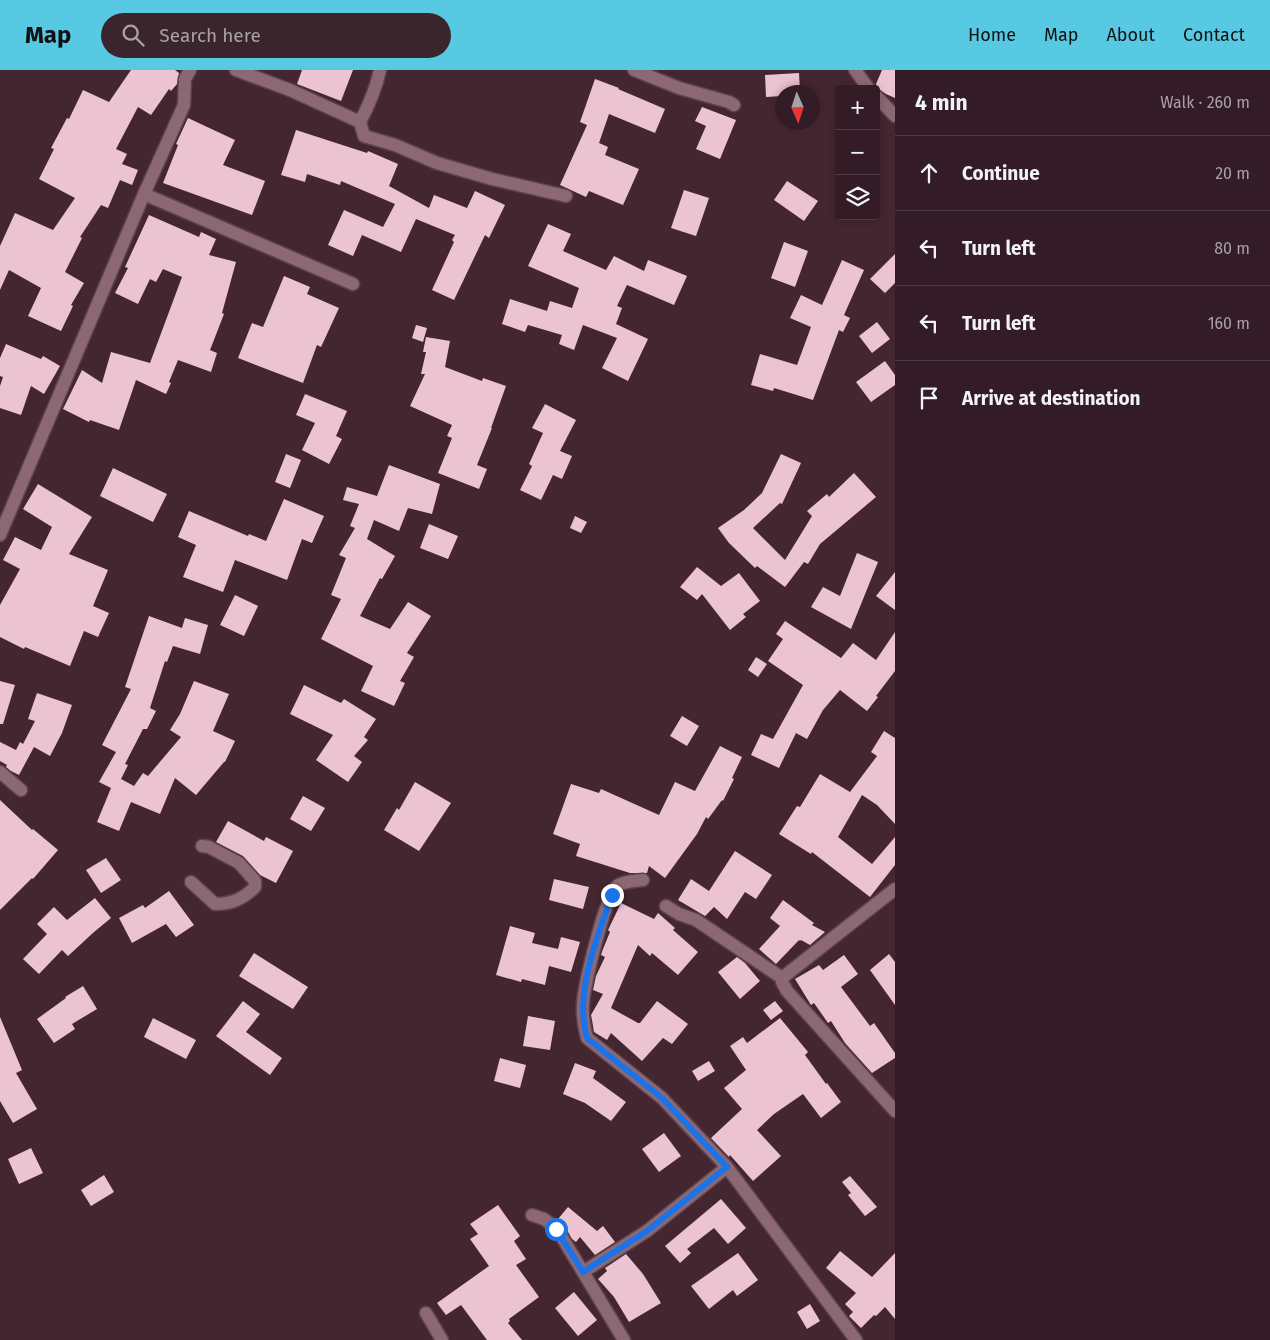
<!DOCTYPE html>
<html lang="en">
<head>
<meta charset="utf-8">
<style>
	:root { --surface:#331c25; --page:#3b252d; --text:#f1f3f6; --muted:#a9a1a7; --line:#4e3a42; --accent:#58c9e3 }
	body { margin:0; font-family:"Fira Sans",sans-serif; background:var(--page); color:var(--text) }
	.controls { position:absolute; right:15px; top:15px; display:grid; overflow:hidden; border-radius:5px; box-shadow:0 2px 8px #0003 }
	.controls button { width:45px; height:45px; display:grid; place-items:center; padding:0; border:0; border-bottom:1px solid var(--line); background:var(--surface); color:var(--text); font:25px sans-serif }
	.compass { position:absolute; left:775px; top:15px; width:45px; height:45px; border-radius:50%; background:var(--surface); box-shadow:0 2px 8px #0003; rotate:177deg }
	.stop { position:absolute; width:15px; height:15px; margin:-11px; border:4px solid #1a73e8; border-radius:50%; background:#fff }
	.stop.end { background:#1a73e8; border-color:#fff; box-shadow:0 1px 5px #0008 }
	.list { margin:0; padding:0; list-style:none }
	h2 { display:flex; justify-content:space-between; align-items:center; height:65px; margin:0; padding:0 20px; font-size:21px }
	h2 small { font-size:16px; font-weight:400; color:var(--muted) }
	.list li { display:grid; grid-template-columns:32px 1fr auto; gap:15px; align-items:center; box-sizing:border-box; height:75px; padding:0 20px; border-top:1px solid var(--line) }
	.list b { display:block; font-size:19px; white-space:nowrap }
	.list em { font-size:16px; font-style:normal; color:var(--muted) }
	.icon { flex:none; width:28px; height:28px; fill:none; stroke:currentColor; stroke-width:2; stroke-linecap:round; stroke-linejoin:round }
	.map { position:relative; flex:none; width:895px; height:1270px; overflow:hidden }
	header { display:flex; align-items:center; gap:30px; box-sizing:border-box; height:70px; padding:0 25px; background:var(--accent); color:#111 }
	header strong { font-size:24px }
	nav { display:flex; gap:28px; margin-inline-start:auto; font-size:18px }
	.search { width:350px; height:45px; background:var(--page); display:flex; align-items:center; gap:12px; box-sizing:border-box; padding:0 18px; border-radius:28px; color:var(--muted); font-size:19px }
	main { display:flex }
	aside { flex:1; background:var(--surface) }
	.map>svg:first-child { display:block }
</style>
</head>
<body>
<header>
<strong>Map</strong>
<div class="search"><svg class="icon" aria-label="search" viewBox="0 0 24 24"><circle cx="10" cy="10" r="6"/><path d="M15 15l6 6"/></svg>Search here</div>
<nav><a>Home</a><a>Map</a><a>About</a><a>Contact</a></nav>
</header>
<main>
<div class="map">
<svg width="895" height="1270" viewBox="0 0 895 1270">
	<rect width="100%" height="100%" fill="#442631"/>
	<path fill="#ecc4d1" d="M131,0h44l4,3 -2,11 -6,7 -2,-2 -18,26 -13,-8 -22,42 11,5 -5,10 16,6 -6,15 -12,-5 -12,28 -7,-3 -21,32 2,1 -17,34 19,11 -13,22 2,1 -12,25 -33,-15 13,-28 -32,-18 -9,20v-44l15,-33 38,17 22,-32 -36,-19 15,-30 -3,-1 16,-30 2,1 14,-29 26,12z
		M302,0h51l-12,31 -44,-17z
		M882,0h13v28l-9,-4 -9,-6 -1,-4z
		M799,3l1,19h-18v4l-16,1 -1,-22z
		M595,9l24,9 -1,1 47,20 -10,24 -46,-19 -10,29 9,4 -3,8 34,14 -16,36 -34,-14 -3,6 -26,-12 27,-60 -7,-3z
		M702,37l34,13 -16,39 -24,-10 10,-23 -11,-5z
		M188,48l47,22 -12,25 42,16 -13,34 -89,-32 15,-38 -2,-1z
		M296,60l71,23 1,-2 30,13 -9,22 40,22 5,-13 33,13 8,-17 30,14 -16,33 -4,-3 -31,65 -22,-10 22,-48 -2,-2 3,-5 -39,-16 -15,33 -39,-17 -9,21 -25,-11 16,-35 39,17 12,-23 -54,-23 -1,4 -33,-11 -2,8 -24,-7z
		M787,111l31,20 -14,20 -30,-21z
		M684,120l25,8 -13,38 -25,-8z
		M149,145l50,22 2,-5 15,7 -7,16 27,7 -14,51 2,1 -14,36 7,3 -6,19 -33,-12 -9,22 2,1 -5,11 -30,-14 -17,50 -29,-10 -1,2 -26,-13 19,-39 20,13 9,-31 39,11 32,-86 -19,-8 -7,13 -6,-3 -12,25 -23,-11 13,-25 -3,-1z
		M548,154l23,10 -8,17 43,19 8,-14 30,15 4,-11 39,16 -13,29 -47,-20 -10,21 5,2 -6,16 32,15 -20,42 -26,-13 15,-30 -34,-13 -9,25 -15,-6 3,-9 -34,-10 -3,7 -23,-8 8,-25 37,12 3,-10 22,7 7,-20 -51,-22z
		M784,172l24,9 -13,36 -24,-9z
		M895,184v29l-10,10 -15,-14z
		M842,190l22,10 -20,45 6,3 -7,14 -4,-2 -26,70 -39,-12 -1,3 -22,-6 9,-31 37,11 14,-38 -21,-9 11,-23 21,10z
		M284,206l26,11 -3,7 32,14 -18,39 -4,-2 -14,38 -65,-25 14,-35 11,4z
		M877,252l13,17 -18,14 -13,-17z
		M416,255l11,3 -4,14 -11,-4z
		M426,267l24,4 -5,26 37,14 1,-3 23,8 -15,42h1l-15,37 10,4 -8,20 -41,-16 14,-35 -5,-2 5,-11 -42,-19 15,-32h-4l5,-22h-3z
		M6,274l35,15 2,-3 17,10 -16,28 -13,-8 -10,29 -21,-7v-22l3,-9 -3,-1v-18z
		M885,291l10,14v10l-24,17 -15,-20z
		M305,324l42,17 -11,25 6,3 -13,25 -27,-14 13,-27 -19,-8z
		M545,334l31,16 -16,31 12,5 -10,23 -9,-4 -12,25 -21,-10 12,-24 -3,-2 14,-31 -11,-5z
		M286,384l15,6 -11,28 -15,-6z
		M781,384l20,9 -19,41 -2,-1 -27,25 32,32 27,-44 -5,-5 20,-17 2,3 25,-24 22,24 -56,47 -12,20 -4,-2 -19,25 -28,-21 -2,2 -26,-25 -11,-15 26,-18 18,-17z
		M389,395l51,19 -8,30 -24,-6 -9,23 -25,-11 -7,19 28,17 -13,23 -2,-1 -20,38 30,13 18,-27 23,14 -24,37 7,4 -14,24 5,2 -11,23 -33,-15 12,-25 -52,-27 20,-40 -10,-4 15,-37 -7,-3 16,-27 -5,-2 9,-22 -16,-4 4,-13 30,9z
		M113,398l54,26 -14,28 -53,-26z
		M38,414l54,33 -23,37 39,16 -15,36 16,7 -11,24 -14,-6 -14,35 -45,-19 -1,2 -24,-12v-32l20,-36 -17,-9 12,-23 26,13 11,-23 -29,-18z
		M284,429l40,17 -12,27 -10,-4 -15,41 -52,-20 -12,32 -40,-15 13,-32 -18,-8 11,-26 59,25 1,-2 17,7z
		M575,446l12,6 -6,11 -11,-5z
		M429,454l29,12 -10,23 -28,-11z
		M857,483l21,9 -27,67 -40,-22 12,-20 17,9z
		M697,497l24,19 18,-13 21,28 -17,13 3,3 -16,13 -28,-36 -5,6 -17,-13z
		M895,502v38l-19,-14z
		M235,525l23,11 -14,30 -24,-11z
		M149,546l33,12 3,-10 23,7 -8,29 -27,-8 -6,16 -2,-1 -15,47 6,3 -9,18h-4l-18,35 3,1 -7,14 13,7 9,-13 5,3 33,-39 -11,-7 10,-16 14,-33 35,13 -16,37 22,10 -10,21h-1l-28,33 -21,-17 -15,36 -29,-12 -12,29 -22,-9 14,-34 -12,-6 17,-30 -14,-7 29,-56 -6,-2z
		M785,551l56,37 12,-15 23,17 19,-28v39l-19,25 2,1 -11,14 -27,-21 -17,20 -16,29 -11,-6 -17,35 -28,-13 10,-21 12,5 30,-54 -35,-24 15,-22 -7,-5z
		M756,587l11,7 -9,13 -10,-7z
		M0,611l15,4 -12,39h-3z
		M304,615l37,18 3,-4 32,20 -12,18 4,3 -14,16 8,6 -14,20 -32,-22 17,-25 -43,-21z
		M37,623l35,12 -10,28 -12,23 -16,-9 -15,28 -8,-4 -5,-4 1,-2 -7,-4v-19l16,8 4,-8 3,2 12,-23 -7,-2z
		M682,646l17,10 -12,20 -17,-10z
		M884,661l11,7v86l-18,-19 -15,-10 -24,42 34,27 23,-27v28l-25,32 -58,-45 -1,2 -32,-20 18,-28 3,1 20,-33 30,18 27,-36 -6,-4z
		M720,676l22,11 -10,21 2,1 -11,22 -1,-1 -14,19 -2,-2 -9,17 -32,44 -16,-12 -2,7h-17l-54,-17 4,-12 -27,-10 18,-50 28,9 2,-4 58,26 16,-33 20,9z
		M415,712l36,21 -32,48 -35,-21 13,-22 2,2z
		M303,726l22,12 -14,23 -21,-12z
		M0,730l32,30 1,-1 25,21 -25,29 -1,-1 -32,32z
		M228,751l36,20 2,-4 27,14 -17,32 -16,-8 -17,-19 -27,-14z
		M735,781l37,24 -16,24 -11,-7 -18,27 -13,-12 -9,9 -27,-16 13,-21 18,12z
		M106,788l15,22 -20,13 -15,-23z
		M554,809l35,8 -6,22 -34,-9z
		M169,821l25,34 -18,12 -10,-13 -34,19 -13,-25 24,-13 2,3z
		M95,828l16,20 -17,14 -26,24 -6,-6 -23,24 -16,-15 24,-25 -10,-10 17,-17 13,13z
		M783,830l31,23 -2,2 13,7 -15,13 -9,-5 -1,1 -1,-1 -23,24 -17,-15 21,-23 -10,-8z
		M621,833l33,16 4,-6 17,15 -2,2 25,22 -20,23 -26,-22 -2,3 -12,-11 -27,63 27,15h2l17,-22 31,23 -16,20 -9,-6 -21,23 -31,-28 -4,7 -13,-8 -2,-12 -1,-5 12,-21 -10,-4 3,-14 9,-19 -4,-2 2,-6 7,-17 -2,-2z
		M510,856l25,7 -3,10 26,6 3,-12 19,5 -9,30 -22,-6 -4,19 -23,-6 -1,3 -25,-7z
		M254,883l54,34 -15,22 -54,-33z
		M889,884l6,8v43l-25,-35z
		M844,885l14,19 -17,13 29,39 4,-3 21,30v5l-23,15 -27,-30 -14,-22 -3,2 -14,-20 -3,2 -16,-26 24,-14 4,5z
		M737,887l8,6 15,18 -20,18 -22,-27z
		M83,916l14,23 -25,15 3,5 -21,14 -17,-24 29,-21 -1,-1z
		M243,931l17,13 -14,18 36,26 -12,17 -54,-39z
		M775,931l8,10 -12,9 -8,-10z
		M528,946l27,5 -5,29 -27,-4z
		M0,947l22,53 -6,3 21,36 -24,14 -13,-22z
		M153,948l43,22 -10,19 -42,-22z
		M780,948l28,34 -3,3 21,29 1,-1 14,19 -20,16 -18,-24 -29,20 -17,16 24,26 -28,25 -23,-26 -1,2 -18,-19 31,-29 -18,-21 22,-18 -16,-24 13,-9 4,6z
		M500,988l26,7 -6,23 -26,-7z
		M709,991l6,10 -17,10 -6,-10z
		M575,993l21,8 -3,7 33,24 -15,19 -26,-18 -22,-9z
		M664,1063l17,23 -22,16 -17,-23z
		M31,1078l12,25 -24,11 -11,-25z
		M104,1105l10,17 -23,14 -10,-16z
		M850,1106l27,31 -12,9 -17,-21 3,-2 -9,-11z
		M721,1129l25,29 -18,16 -14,-16 -27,21 4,4 -11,10 -15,-17z
		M498,1135l22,31 -6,5 12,18 -10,6 23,32 -30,22 1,2 -2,2 14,17h-35l-26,-35 -15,10 -9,-12 52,-37 -19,-27 8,-5 -8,-10z
		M568,1137l29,24 6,-5 12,16 -20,13 -15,-18 -4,5 -4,-3 -8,-14 -6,-6z
		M840,1181l32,26 23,-24v66l-10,-12 -9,9 -2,-1 -13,13 -12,-12 4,-4 -8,-8 11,-11 -30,-25z
		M738,1183l20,27 -21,16 -4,-6 -24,19 -18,-23z
		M626,1184l17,20 18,29 -32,19 -15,-25 -16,-18 9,-8 -2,-3z
		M574,1222l23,28 -19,16 -23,-28z
		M810,1234l10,17 -13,8 -10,-17z"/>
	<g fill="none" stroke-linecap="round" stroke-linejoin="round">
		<g stroke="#5c424c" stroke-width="15">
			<path id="minor" d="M190,0l-5,9 -1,26 -40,89 209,90
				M236,0l54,20 70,32 4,14 31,9 42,18 55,16 74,17
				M634,0l45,18 50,14 5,3
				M855,0l14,19
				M876,26l19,20
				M360,52c9,-17 16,-33 20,-52
				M0,465l144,-341
				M0,702l21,18
				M643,810c-7,1 -19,1 -26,6 -12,10 -33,100 -34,118 -1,12 1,23 4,34l75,60 65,69 129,173
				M191,812l24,22c17,0 28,-5 40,-17v-6l-16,-18 -30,-16 -7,-1
				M666,836l13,8 17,6 86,58v4l5,9 108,120
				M782,908l113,-89
				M532,1145l12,4 13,10 67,111
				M583,1202l64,-41 80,-64
				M426,1243l16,27"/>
		</g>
		<use href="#minor" stroke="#8c6874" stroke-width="12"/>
	</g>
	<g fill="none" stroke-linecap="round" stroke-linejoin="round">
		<path stroke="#1a73e8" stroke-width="6" d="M556,1159l27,43 64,-41 80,-64 -65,-69 -75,-60c-13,-46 10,-99 25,-143"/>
	</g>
</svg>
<div class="controls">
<button>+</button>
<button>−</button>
<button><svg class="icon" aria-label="layers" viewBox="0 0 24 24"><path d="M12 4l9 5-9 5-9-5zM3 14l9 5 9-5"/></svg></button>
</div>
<svg class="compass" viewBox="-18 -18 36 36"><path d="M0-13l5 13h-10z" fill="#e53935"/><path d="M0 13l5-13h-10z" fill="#a9a1a7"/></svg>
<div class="stop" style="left:556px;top:1159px"></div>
<div class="stop end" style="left:612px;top:825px"></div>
</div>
<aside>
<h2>4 min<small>Walk · 260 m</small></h2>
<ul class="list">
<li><svg class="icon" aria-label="ahead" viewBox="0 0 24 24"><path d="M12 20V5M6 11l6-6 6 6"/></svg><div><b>Continue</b></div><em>20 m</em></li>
<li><svg class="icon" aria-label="left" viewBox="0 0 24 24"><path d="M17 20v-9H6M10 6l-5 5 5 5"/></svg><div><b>Turn left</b></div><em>80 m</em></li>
<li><svg class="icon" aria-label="left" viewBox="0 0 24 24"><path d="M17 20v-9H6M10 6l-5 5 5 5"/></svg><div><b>Turn left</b></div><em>160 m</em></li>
<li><svg class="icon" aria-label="arrive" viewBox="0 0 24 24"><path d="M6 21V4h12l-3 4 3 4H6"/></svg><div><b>Arrive at destination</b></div></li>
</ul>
</aside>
</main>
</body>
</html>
